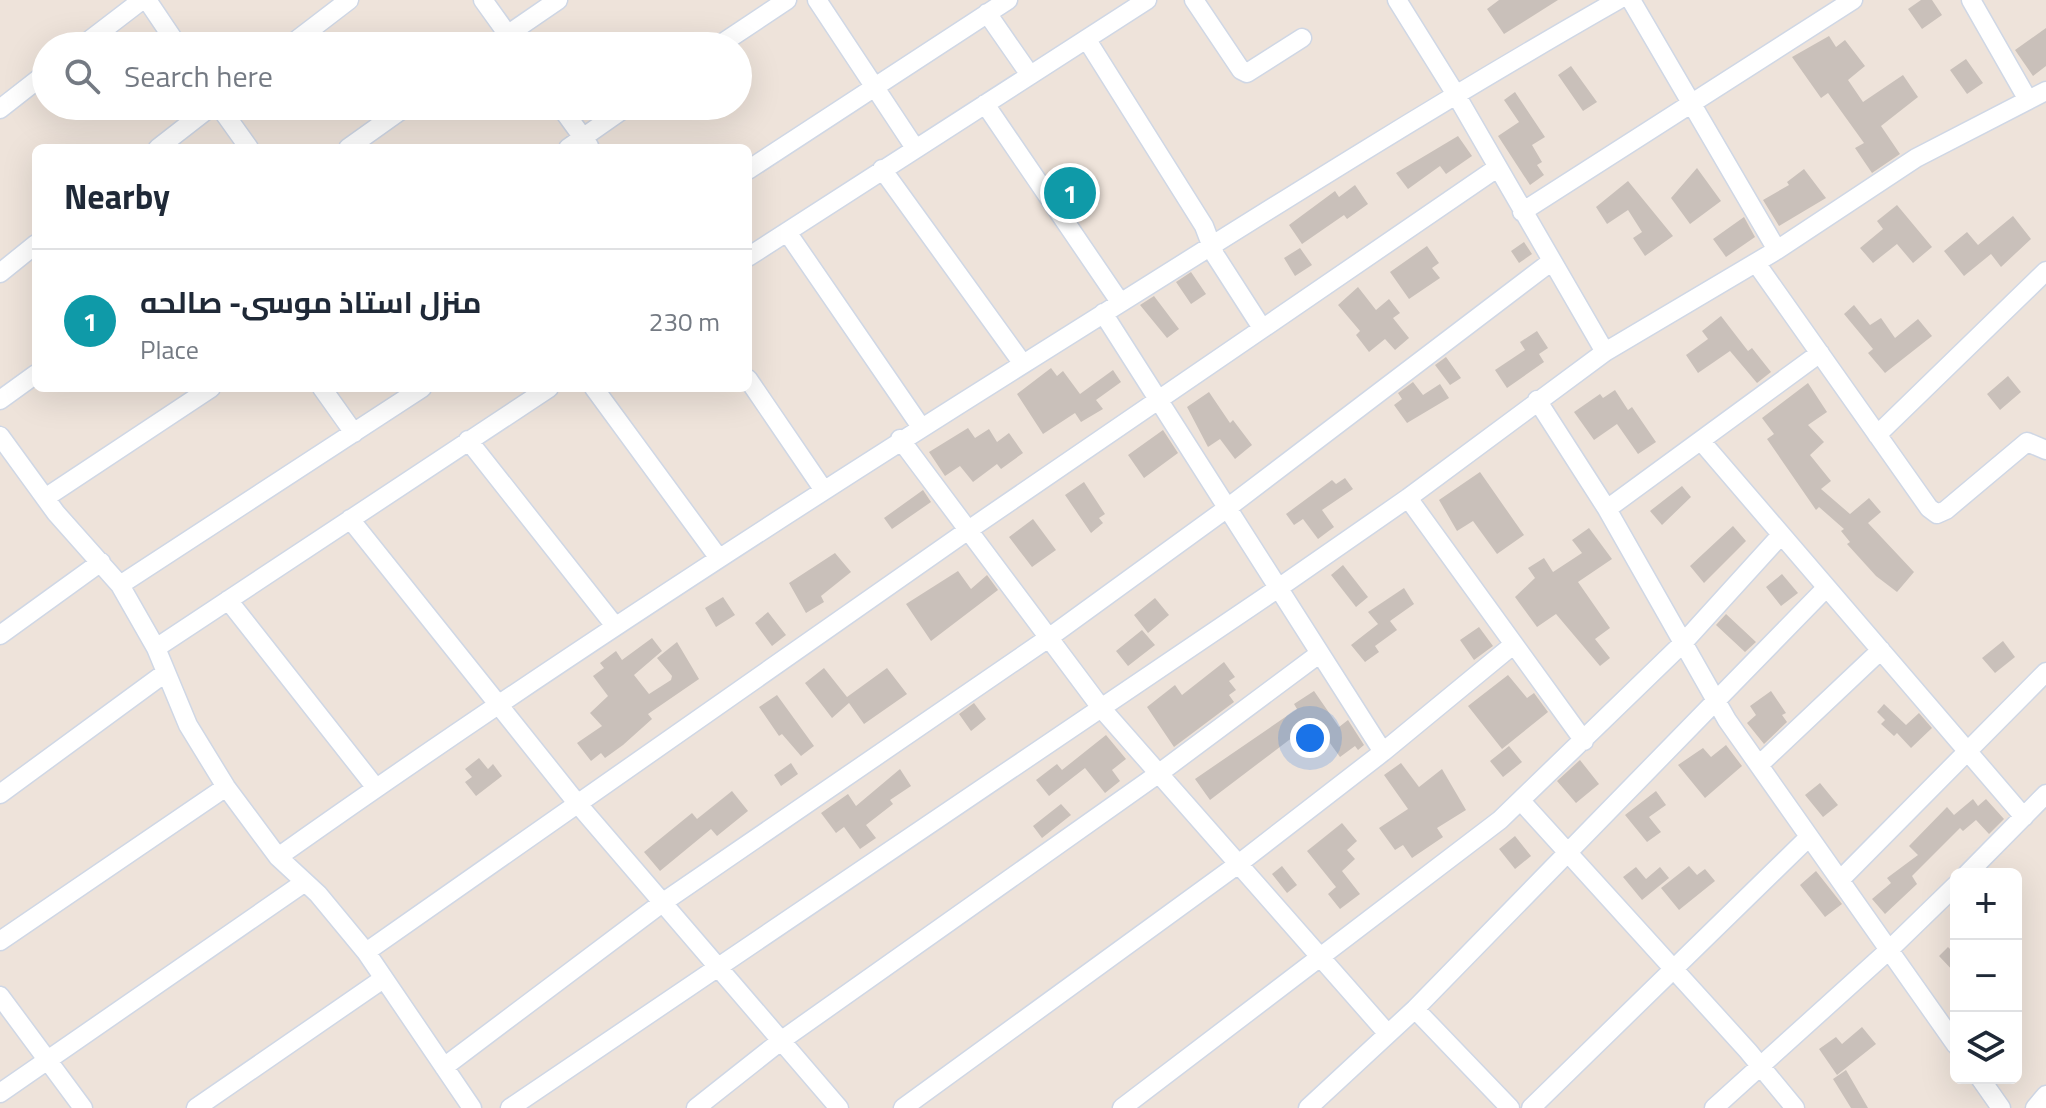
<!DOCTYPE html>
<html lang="en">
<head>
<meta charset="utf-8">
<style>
	:root { --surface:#fff; --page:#f2f2f3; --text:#1f2937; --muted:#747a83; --line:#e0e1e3; --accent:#3678ff }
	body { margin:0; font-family:"Titillium Web",Cairo,sans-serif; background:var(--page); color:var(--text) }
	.controls { position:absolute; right:24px; bottom:24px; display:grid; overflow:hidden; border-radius:12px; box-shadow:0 8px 32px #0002 }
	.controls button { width:72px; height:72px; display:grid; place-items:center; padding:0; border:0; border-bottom:2px solid var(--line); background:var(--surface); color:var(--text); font:40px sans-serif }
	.you { position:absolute; left:1310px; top:738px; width:28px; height:28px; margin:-20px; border:6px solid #fff; border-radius:50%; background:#1a73e8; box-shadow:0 0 0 12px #1a73e833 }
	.badge { display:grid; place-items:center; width:52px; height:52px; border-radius:50%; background:var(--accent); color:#fff; font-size:26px; font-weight:700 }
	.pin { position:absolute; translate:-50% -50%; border:4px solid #fff; box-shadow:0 2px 8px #0006 }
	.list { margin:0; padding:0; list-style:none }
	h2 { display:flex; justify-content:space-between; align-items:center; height:104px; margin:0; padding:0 32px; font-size:34px }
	h2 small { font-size:26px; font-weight:400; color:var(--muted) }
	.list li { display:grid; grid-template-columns:52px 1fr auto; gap:24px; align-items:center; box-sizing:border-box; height:144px; padding:0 32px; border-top:2px solid var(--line) }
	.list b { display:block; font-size:30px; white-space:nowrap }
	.list p { margin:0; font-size:26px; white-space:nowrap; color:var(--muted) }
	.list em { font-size:26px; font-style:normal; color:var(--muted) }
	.icon { flex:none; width:44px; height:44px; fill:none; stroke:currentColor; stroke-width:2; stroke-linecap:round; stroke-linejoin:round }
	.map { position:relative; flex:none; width:2046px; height:1108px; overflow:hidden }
	.search { position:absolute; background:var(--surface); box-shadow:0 8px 32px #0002; left:32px; top:32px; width:720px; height:88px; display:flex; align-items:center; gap:20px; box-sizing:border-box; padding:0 28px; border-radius:44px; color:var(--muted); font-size:30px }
	.panel { position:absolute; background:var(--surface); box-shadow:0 8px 32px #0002; left:32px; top:144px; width:720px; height:248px; border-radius:12px }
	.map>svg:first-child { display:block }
</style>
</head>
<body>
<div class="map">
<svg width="2046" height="1108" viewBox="0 0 2046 1108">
	<rect width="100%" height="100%" fill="#eee3da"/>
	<path fill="#c9c0ba" d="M1499,0h59l-54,34 -17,-25z
		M1921,0h11l10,15 -20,14 -14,-20z
		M2046,28v38l-13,10 -18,-26z
		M1829,36l7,11 9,-7 20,26 -17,14 15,22 40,-27 15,22 -37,29 19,28 -28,19 -17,-25 9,-5 -36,-50 -7,5 -29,-41z
		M1966,59l17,24 -16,11 -17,-24z
		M1571,66l26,36 -14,9 -25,-36z
		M1515,92l30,45 -13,8 10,17 -5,3 7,10 -14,10 -32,-49 21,-14 -15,-22z
		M1458,136l14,20 -26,18 -6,-8 -32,23 -12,-16z
		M1697,168l24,33 -31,23 -19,-26z
		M1804,169l22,29 -47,28 -16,-26 26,-15 -2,-3z
		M1628,181l45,55 -28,20 -12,-18 9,-6 -14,-22 -21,14 -11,-17z
		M1355,185l13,19 -21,15 -3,-4 -42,29 -13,-19 46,-34 4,6z
		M1897,205l35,42 -19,16 -16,-19 -24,19 -13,-15 23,-19 -6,-8z
		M2013,216l18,23 -30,28 -10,-13 -27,22 -20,-25 23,-19 11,13z
		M1744,217l11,20 -29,20 -13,-18z
		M1524,242l8,12 -13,9 -8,-12z
		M1427,246l12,17 -7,5 8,10 -31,21 -19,-27z
		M1300,248l12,17 -17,11 -11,-18z
		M1191,272l15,22 -15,10 -15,-22z
		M1358,287l18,23 13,-11 11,14 -7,5 16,20 -14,12 -10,-11 -16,13 -13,-17 4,-4 -22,-26z
		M1154,296l25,33 -12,9 -27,-33z
		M1854,305l16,20 11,-7 14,20 23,-19 14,17 -47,37 -17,-20 5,-4 -29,-35z
		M1721,316l27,35 4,-3 19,24 -14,11 -27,-32 -32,22 -12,-18 22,-16 -6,-8z
		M1537,331l11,17 -9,6 5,8 -37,26 -12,-18 30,-20 -5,-8z
		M1446,357l15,21 -11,7 -15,-20z
		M1051,368l6,8 6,-5 17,23 33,-24 8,12 -25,18 7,9 -22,13 -6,-9 -32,21 -26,-40z
		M2008,376l13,16 -21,18 -13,-16z
		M1413,382l10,13 17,-11 9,14 -42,25 -13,-18 8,-6 -4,-6z
		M1808,383l19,29 -19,13 16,17 -14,13 21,26 -10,8 29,25 19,-16 12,14 -13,11 46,49 -17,20 -21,-16 -29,-32 3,-2 -9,-11 3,-2 -25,-22 -3,3 -49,-71 7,-5 -12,-16z
		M1615,390l13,20 4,-3 24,35 -18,12 -21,-30 -23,16 -20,-28 26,-18 3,4z
		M1209,392l21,31 3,-3 19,25 -17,14 -15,-20 -12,8 -21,-40z
		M968,428l7,10 14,-9 8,13 12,-9 14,20 -22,16 -4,-5 -24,18 -13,-16 -15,10 -16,-24z
		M1163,430l15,23 -34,25 -16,-23z
		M1480,472l44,63 -27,19 -24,-33 -16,10 -18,-31z
		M1345,478l8,11 -31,21 12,17 -16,12 -15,-20 -9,6 -8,-11 46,-34 4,4z
		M1084,482l21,32 -6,4 4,5 -12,10 -26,-38z
		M1682,486l9,11 -29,28 -12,-14z
		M923,490l8,12 -39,27 -8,-11z
		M1033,519l23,31 -24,17 -23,-30z
		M1733,526l13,15 -42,42 -14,-17z
		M1589,528l23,31 -34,23 32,46 -15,11 15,19 -10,8 -44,-52 -19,13 -22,-30 20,-19 -7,-10 16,-10 9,14 29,-19 -10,-13z
		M835,553l16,19 -30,24 3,6 -18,11 -17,-30z
		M1343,565l25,32 -12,10 -25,-32z
		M958,571l13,18 16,-14 11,15 -67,51 -25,-37z
		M1782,574l16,19 -17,13 -15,-19z
		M1404,588l10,16 -24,17 7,9 -22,16 4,6 -14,10 -14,-17 27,-21 -10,-12z
		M723,597l12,18 -19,12 -11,-19z
		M1155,598l14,17 -21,18 -14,-18z
		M768,612l18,23 -14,11 -17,-23z
		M1726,614l30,28 -11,10 -29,-27z
		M1479,627l14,19 -19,14 -14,-20z
		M1142,630l13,15 -27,21 -12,-15z
		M652,638l10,13 -28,24 15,19 22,-14 1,-4 -15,-18 20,-16 22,37 -51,35 4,5 -29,26 -18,13 -4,-5 -10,8 -14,-18 25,-17 -12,-13 18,-17 -15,-20 11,-8 -4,-5 16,-12 6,9z
		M2003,641l12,16 -20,16 -13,-15z
		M1224,662l11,15 -6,4 7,9 -7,5 5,7 -60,45 -27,-40 28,-22 7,10z
		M824,668l23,29 40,-29 20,26 -43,30 -15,-21 -17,15 -27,-35z
		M1508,675l19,23 7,-5 14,19 -46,37 -34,-43z
		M1314,691l25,36 9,-7 16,25 -6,5 -3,-4 -15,11 -26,-36 -104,79 -15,-21 102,-70 -3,-5z
		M1771,691l15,22 -4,2 5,7 -23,22 -17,-21 9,-8 -6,-9z
		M777,695l37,51 -13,10 -19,-22 -3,2 -20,-29z
		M974,703l12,16 -15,12 -12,-17z
		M1884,704l22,21 13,-12 13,15 -21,20 -14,-15 -3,3 -13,-12 4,-4 -8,-8z
		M1106,735l20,24 -14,11 8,11 -15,12 -20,-25 -36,28 -13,-16 21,-16 5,6z
		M1726,745l16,21 -37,32 -27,-33 25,-17 8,9z
		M1509,746l13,16 -19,15 -13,-16z
		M479,758l9,11 5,-5 9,12 -26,20 -11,-14 7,-5 -7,-8z
		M1580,760l19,24 -23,19 -19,-22z
		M791,763l7,11 -17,12 -7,-11z
		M1401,763l18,24 23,-18 24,41 -29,18 6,9 -31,21 -9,-13 -8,5 -16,-22 29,-19 -24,-34z
		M900,769l11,17 -21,14 3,4 -27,21 10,13 -16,11 -16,-22 -8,6 -15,-20 27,-19 8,12z
		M1820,783l18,22 -15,12 -18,-22z
		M732,791l16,20 -31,25 -6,-7 -51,42 -16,-19 48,-39 5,6z
		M1656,791l10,14 -17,12 12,15 -14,10 -22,-27z
		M1973,799l5,7 8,-7 18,20 -15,15 -13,-14 -13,11 -3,-3 -48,48 5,8 -32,30 -13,-15 19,-16 -4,-5 31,-23 -9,-9 38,-39 7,8z
		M1061,804l10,11 -29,23 -9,-12z
		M1342,823l15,18 -10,9 8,9 -13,12 18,23 -20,15 -12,-15 8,-7 -29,-36z
		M1515,836l16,20 -16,13 -16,-20z
		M1282,866l15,19 -10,8 -15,-19z
		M1689,866l8,9 8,-6 10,12 -36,29 -18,-22z
		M1636,867l10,12 14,-12 9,11 -27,22 -19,-23z
		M1816,871l26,33 -17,13 -25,-32z
		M1948,947l8,8v19l-17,-18z
		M1862,1027l14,17 -39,31 -18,-26 17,-12 6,7z
		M1846,1070l22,38h-17l-18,-29z"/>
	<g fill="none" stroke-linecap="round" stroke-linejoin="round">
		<g stroke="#cfd7e5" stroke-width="21">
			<path id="street" d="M147,0l31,46
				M483,0l33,46
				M817,0l98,148
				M1194,0l47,70 6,3 55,-35
				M1631,0l146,250
				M1971,0l57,100
				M987,13l43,62
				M1087,40l117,186 11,29 47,73
				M82,46l60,-46
				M289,46l60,-46
				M491,46l67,-46
				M718,46l69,-46
				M985,104l135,198
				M219,106l30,42
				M560,106l29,40
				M0,109l46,-36
				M158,148l54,-42
				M348,148l59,-42
				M568,148l60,-42
				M882,169l141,195
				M748,170l260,-170
				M1522,212l331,-212
				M787,232l134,195
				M748,257l399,-257
				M1756,263l173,245 8,6 9,-4 81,-68 19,8
				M0,273l36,-29
				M1605,352l172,-102 139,-92 130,-67
				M748,379l75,110
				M322,388l32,45
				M594,388l124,169
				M0,400l36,-26
				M1537,400l70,109 120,211 229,325
				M1877,435l169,-164
				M0,436l56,77 64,72 36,63 32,77 38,62 52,70 40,37 48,58 106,156
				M900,439l202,270 286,325
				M468,440l147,186
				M1701,441l323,376
				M45,498l166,-110
				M1408,498l176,243
				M1607,509l213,-156
				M350,519l227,284 262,305
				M120,585l302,-197
				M228,600l148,188
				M0,635l101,-73
				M156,648l393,-260
				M1383,752l130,-107
				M1759,765l122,-115
				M0,794l165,-121
				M1521,801l227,250 47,57
				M278,857c244,-173 494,-335 747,-494 196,-123 391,-248 593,-363
				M1967,874l79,-80
				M1841,879l205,-207
				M0,941l226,-154
				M366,952l601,-421 530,-363
				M0,996l83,112
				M1415,1009l95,99
				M444,1067l218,-164 385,-264 179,-130 326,-248
				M1980,1078l21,30
				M0,1093l305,-211
				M196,1108l187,-129
				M510,1108l767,-519 131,-91 197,-146 -150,-259 -58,-93
				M696,1108l86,-68 376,-266 161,-120
				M903,1108l334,-243 146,-113 -280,-439
				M1122,1108l378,-288 183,-177 98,-108
				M1308,1108l107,-99 411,-421
				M1531,1108l278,-271
				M1714,1108l175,-158 67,-65
				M2035,1108l11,-13"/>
		</g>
		<use href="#street" stroke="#fff" stroke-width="18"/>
	</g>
</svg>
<div class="controls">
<button>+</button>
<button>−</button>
<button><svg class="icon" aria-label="layers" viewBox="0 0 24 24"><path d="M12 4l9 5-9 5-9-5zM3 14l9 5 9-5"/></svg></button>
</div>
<div class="you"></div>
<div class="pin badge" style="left:1070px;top:193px;background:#0f9aa8">1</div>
<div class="search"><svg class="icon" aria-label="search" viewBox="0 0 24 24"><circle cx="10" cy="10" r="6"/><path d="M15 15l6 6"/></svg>Search here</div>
<section class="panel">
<h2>Nearby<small></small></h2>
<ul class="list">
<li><span class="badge" style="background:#0f9aa8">1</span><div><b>منزل استاذ موسى- صالحه</b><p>Place</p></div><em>230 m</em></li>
</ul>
</section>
</div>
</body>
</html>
